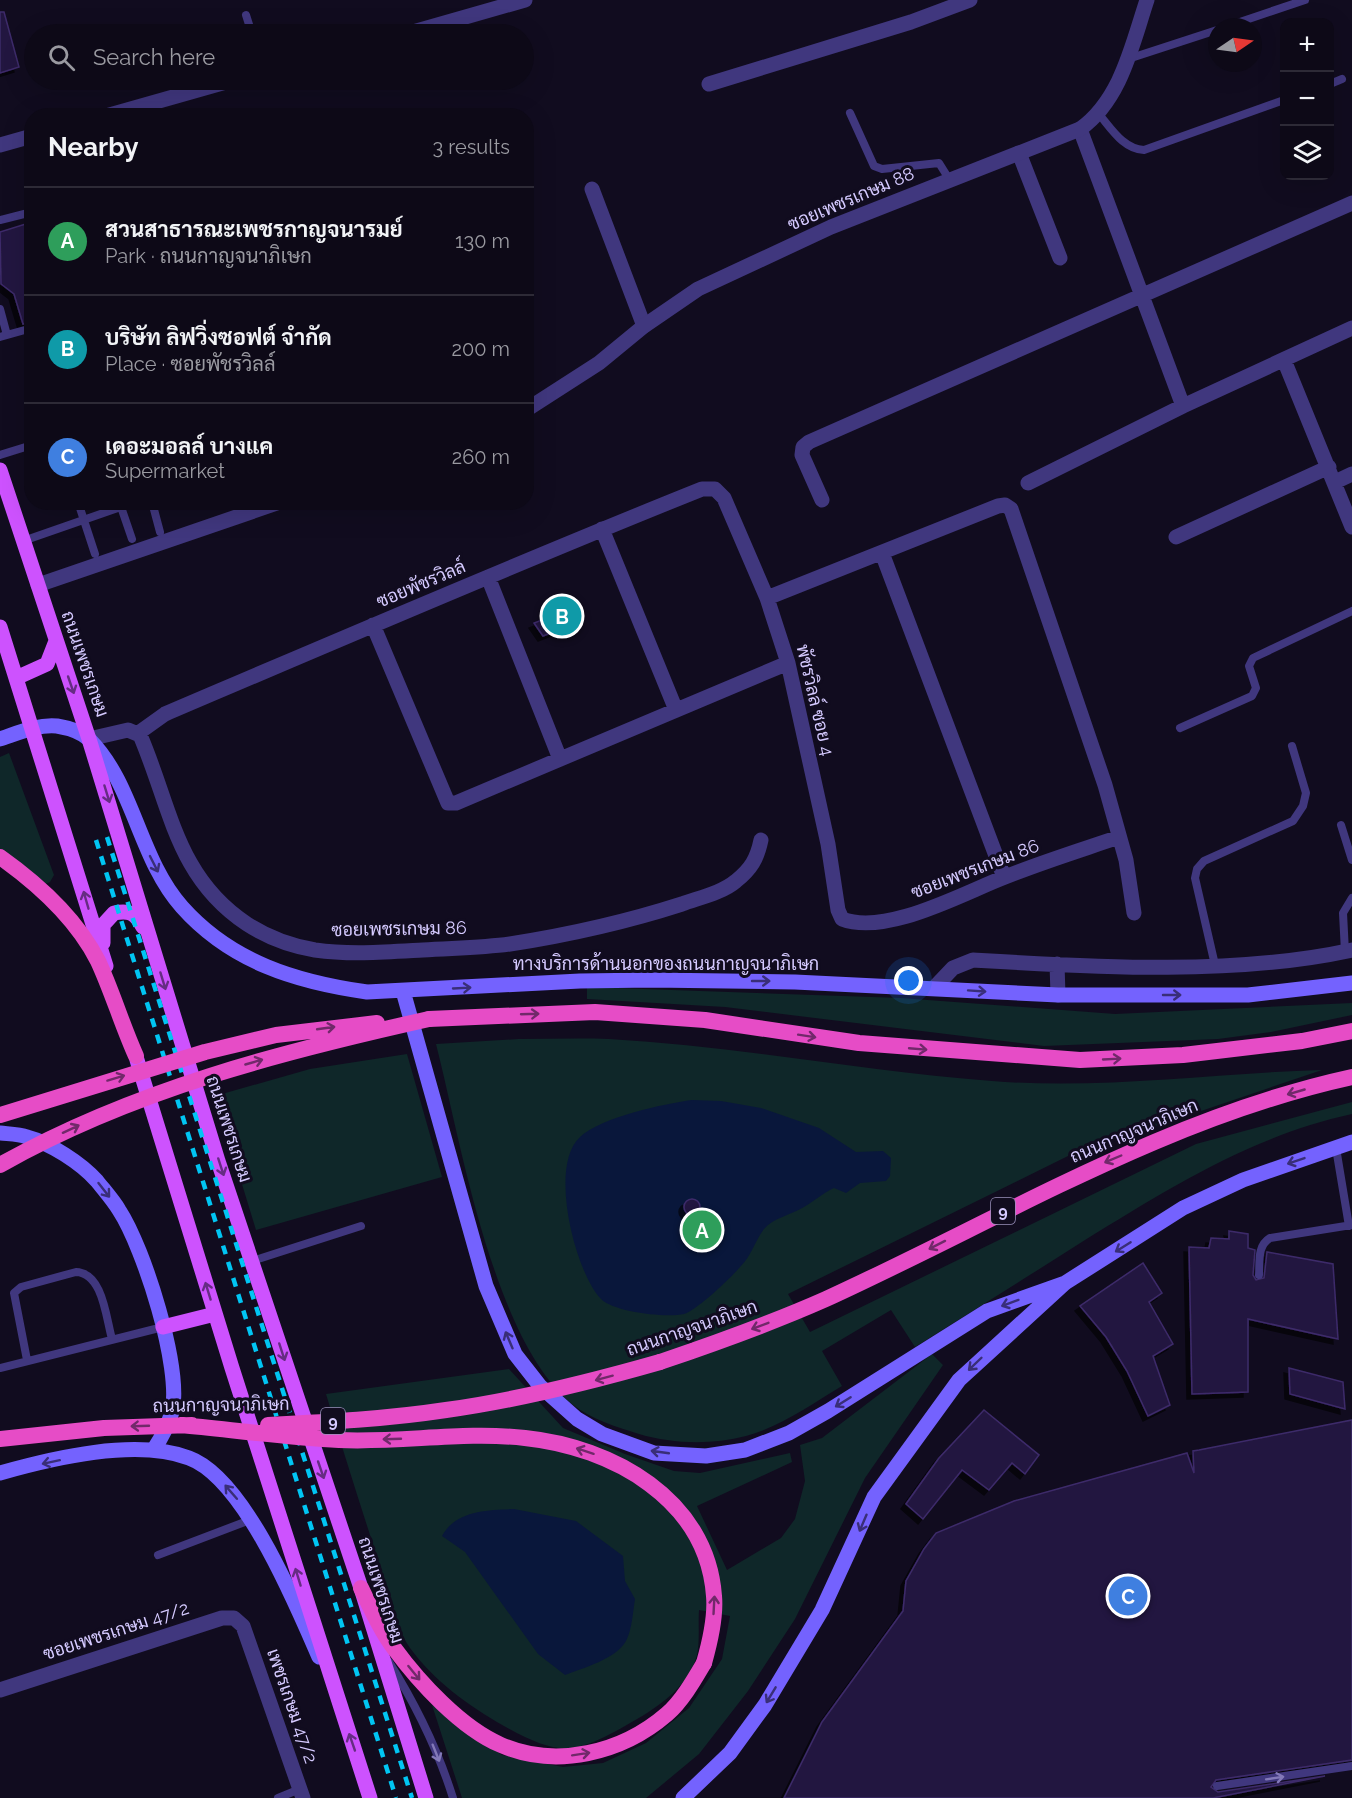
<!DOCTYPE html>
<html lang="en">
<head>
<meta charset="utf-8">
<style>
	:root { --surface:#0d0917; --page:#1b1724; --text:#f1f3f6; --muted:#9a9aa1; --line:#2d2a36; --accent:#d93025 }
	body { margin:0; font-family:Raleway,Sarabun,sans-serif; background:var(--page); color:var(--text) }
	.controls { position:absolute; right:18px; top:18px; display:grid; overflow:hidden; border-radius:12px; box-shadow:0 6px 24px #0002 }
	.controls button { width:54px; height:54px; display:grid; place-items:center; padding:0; border:0; border-bottom:2px solid var(--line); background:var(--surface); color:var(--text); font:30px sans-serif }
	.compass { position:absolute; left:1208px; top:18px; width:54px; height:54px; border-radius:50%; background:var(--surface); box-shadow:0 6px 24px #0002; rotate:77deg }
	.you { position:absolute; left:909px; top:981px; width:21px; height:21px; margin:-15px; border:4px solid #fff; border-radius:50%; background:#1a73e8; box-shadow:0 0 0 9px #1a73e833 }
	.badge { display:grid; place-items:center; width:39px; height:39px; border-radius:50%; background:var(--accent); color:#fff; font-size:20px; font-weight:700 }
	.pin { position:absolute; translate:-50% -50%; border:3px solid #fff; box-shadow:0 2px 6px #0006 }
	.list { margin:0; padding:0; list-style:none }
	h2 { display:flex; justify-content:space-between; align-items:center; height:78px; margin:0; padding:0 24px; font-size:26px }
	h2 small { font-size:20px; font-weight:400; color:var(--muted) }
	.list li { display:grid; grid-template-columns:39px 1fr auto; gap:18px; align-items:center; box-sizing:border-box; height:108px; padding:0 24px; border-top:2px solid var(--line) }
	.list b { display:block; font-size:22px; white-space:nowrap }
	.list p { margin:0; font-size:20px; white-space:nowrap; color:var(--muted) }
	.list em { font-size:20px; font-style:normal; color:var(--muted) }
	.icon { flex:none; width:33px; height:33px; fill:none; stroke:currentColor; stroke-width:2; stroke-linecap:round; stroke-linejoin:round }
	.map { position:relative; flex:none; width:1352px; height:1798px; overflow:hidden }
	.search { position:absolute; background:var(--surface); box-shadow:0 6px 24px #0002; left:24px; top:24px; width:510px; height:66px; display:flex; align-items:center; gap:15px; box-sizing:border-box; padding:0 21px; border-radius:33px; color:var(--muted); font-size:22px }
	.panel { position:absolute; background:var(--surface); box-shadow:0 6px 24px #0002; left:24px; top:108px; width:510px; height:402px; border-radius:24px }
	.map>svg:first-child { display:block }
</style>
</head>
<body>
<div class="map">
<svg width="1352" height="1798" viewBox="0 0 1352 1798">
	<defs>
		<filter id="shadow"><feDropShadow dx="-5" dy="5" stdDeviation="0" flood-color="#0009"/></filter>
	</defs>
	<rect width="100%" height="100%" fill="#110c1f"/>
	<path fill="#0f2729" d="M9,753l45,122 -4,7 -7,3 -43,-32v-96z
		M587,987l314,11 214,16 237,-11v12l-81,17 -53,7 -174,7 -319,-39 -138,-8z
		M519,1039c30,0 60,-1 90,0 128,7 255,32 383,42 110,9 220,-8 330,-11l-254,86 -280,138 22,38 386,-188 156,-42v12c-98,21 -183,74 -267,126 -56,36 -113,71 -170,107l-24,-37 -69,41 20,35c-30,18 -62,41 -96,50 -35,9 -73,8 -107,-2 -22,-7 -49,-15 -67,-30 -79,-64 -111,-262 -136,-360z
		M407,1054l35,123 -186,53 -41,-134 95,-27z
		M932,1354l11,11 -78,113 -70,141 -47,72 -49,63 -53,44h-184l-30,-93 70,50 61,12 40,-4 43,-20 43,-35 33,-49 8,-43 -31,-6c-1,14 1,31 -2,45 -10,35 -42,54 -72,71 -53,30 -68,29 -121,0 -35,-20 -70,-45 -94,-78 -16,-23 -23,-58 -31,-85 -18,-56 -36,-112 -53,-169l183,-25 54,59 62,26 49,17 26,2 90,-20 2,9 -95,44 30,64 54,-32 14,-19 10,-38 -5,-36 22,-7z"/>
	<path fill="#09173b" d="M692,1100l29,1 40,7 58,20 37,24 27,-1 8,7 -1,18 -4,5 -26,2 -14,10 -12,-5c-11,5 -20,13 -30,19 -13,8 -31,11 -40,22 -7,9 -10,19 -16,28 -8,13 -50,53 -64,57 -19,4 -70,-2 -83,-15 -26,-27 -53,-133 -21,-162 22,-20 83,-33 112,-37z
		M514,1509l62,12 47,35 2,25 10,18c-2,12 -3,31 -9,42 -10,18 -43,27 -61,34l-27,-21 -73,-102 -23,-16c14,-26 46,-26 72,-27z"/>
	<path fill="#24183f" stroke="#3d2b6b" stroke-width="1.5" filter="url(#shadow)" d="M0,12h4l15,55 -19,6z
		M32,222v100l-9,2 -9,-30 -13,-10 -1,-52z
		M570,609l6,14 -33,13 -9,-13z
		M684 1207a8 8 0 1 1 16 0a8 8 0 1 1-16 0Z
		M1229,1231l19,3v14l7,2 -2,25 3,5 8,-2 3,-26 66,12 5,75 -90,-20v73l-56,2 -3,-147 20,1 2,-10 18,1z
		M1143,1263l19,30 -13,9 24,42 -20,12 17,49 -22,11 -21,-45 -21,-34 -26,-31z
		M1289,1368l54,14 2,27 -55,-15z
		M984,1410l55,45 -14,19 -13,-11 -23,27 -27,-20 -39,49 -17,-15 33,-46z
		M1352,1420v340l-136,20 -5,7 7,5 107,-16 -112,22h-429l38,-76 81,-111 3,-30 18,-32 12,-16 78,-32 173,-48 7,20 -1,-22 6,-1z"/>
	<g fill="none" stroke-linecap="round" stroke-linejoin="round">
		<path stroke="#40377e" stroke-width="8" d="M246,15l6,19
			M1225,27l80,-27
			M1128,59l89,-29
			M1330,84l12,-5
			M850,113l24,53 8,3 57,-6 10,16
			M1098,113c13,15 25,36 46,37l140,-50
			M0,220l32,-8
			M0,309l7,26
			M0,337l32,-9
			M32,349l-4,13 4,14
			M0,455l32,-10
			M78,502l17,52
			M152,502l8,30
			M120,504l12,35
			M23,541l112,-39
			M1180,728l72,-32 4,-8 -7,-22 4,-8 99,-47
			M1341,825l11,35
			M1345,952l-2,-39 9,-15
			M1215,965l-20,-87 2,-9 7,-8 89,-40 10,-15 3,-13 -14,-47
			M1336,1148l13,78
			M252,1261l109,-35
			M1259,1275c1,-14 -2,-29 11,-37l82,-13
			M27,1360l-13,-67 7,-6 55,-15c27,1 30,46 36,67
			M0,1368l163,-41
			M158,1555l92,-35
			M389,1662c27,43 49,88 64,136
			M1217,1786l135,-20
			M278,1798l22,-9"/>
		<path stroke="#40377e" stroke-width="15" d="M406,34l119,-34
			M709,84l202,-62 59,-22
			M106,116l127,-36
			M1080,129l103,277
			M0,145l32,-9
			M1019,153l41,105
			M592,189l52,137
			M1284,360l68,167
			M1335,482l17,-8
			M1028,483l155,-77 169,-78
			M822,500l-20,-45 1,-8 6,-5 543,-239
			M602,529l74,181
			M1176,537l153,-70
			M882,553l122,324
			M488,577l72,182
			M767,598l231,-92 7,-1 6,4 94,276 21,75 8,53
			M373,625l75,178h8l332,-140
			M137,734l28,-20c178,-76 357,-153 537,-225h13l9,9 43,100 21,65 40,181 10,66 4,9c45,17 121,-26 163,-42 37,-15 76,-27 114,-40
			M89,739l39,-9 12,5c31,72 36,142 107,189 20,13 44,22 68,26 35,5 73,2 108,0 29,-2 58,-2 87,-6 58,-9 116,-22 172,-40 16,-6 40,-11 54,-23 15,-12 21,-22 25,-41
			M1057,964l1,31
			M934,988l19,-20 20,-8c120,7 260,16 379,-10
			M0,1690l222,-72h12l9,8 60,172"/>
		<path stroke="#40377e" stroke-width="15" d="M526,410l73,-47 45,-37 54,-37 133,-62 249,-98c41,-29 52,-84 67,-129
			M38,585l242,-83"/>
		<path stroke="#7462fe" stroke-width="15" d="M0,739c18,-6 38,-15 57,-13 12,2 25,6 33,14 44,45 49,119 92,167 49,55 114,75 185,85l213,-11 72,-1 143,2 263,13h190l104,-12
			M403,991l83,295 29,68 25,32 37,33 25,15 52,19 52,3 39,-6 44,-17 39,-22 159,-100 78,-28
			M0,1133c9,1 19,1 27,4 23,6 54,26 70,44 7,9 16,19 22,29 25,38 63,158 53,202 -4,13 -10,25 -18,37
			M0,1473c53,-15 136,-35 189,-15 55,20 107,146 130,199
			M683,1798l47,-45 35,-48 57,-95 52,-113 85,-117 106,-97 118,-75 60,-28 109,-38"/>
		<path stroke="#cd52fe" stroke-width="15" d="M0,470l89,269 129,422 143,427 65,210
			M0,627l106,339
			M16,678l31,-14 9,-23
			M103,943v-18l11,-12c16,-3 21,0 29,14
			M137,1060l95,308 138,430
			M163,1327l52,-13"/>
		<path stroke="#e64cc6" stroke-width="16" d="M0,857c38,27 76,61 98,104 14,30 24,64 38,95
			M429,1019l166,-7 110,8 154,23 221,17 103,-5 119,-14 50,-10
			M660,1362c56,-19 112,-39 166,-63 173,-79 338,-181 526,-222
			M361,1588c10,20 19,42 33,60 25,34 67,80 107,97 55,24 121,8 166,-31 15,-13 27,-34 37,-51"/>
		<path stroke="#01c5f3" stroke-width="4.5" stroke-dasharray="9 8" stroke-linecap="butt" d="M107,837l305,961
			M96,840l300,958"/>
		<path stroke="#e64cc6" stroke-width="16" d="M0,1115l205,-63 71,-17 101,-12
			M0,1165c133,-75 281,-113 429,-146
			M181,1425c52,5 105,12 158,15 62,3 124,-9 186,-2 87,9 182,61 189,158 2,22 -4,46 -10,67
			M268,1425c60,-3 119,-6 178,-15 73,-10 144,-28 214,-48
			M0,1439l104,-11 88,-3"/>
	</g>
	<defs><path id="oneway-shaft" d="M-6 0H5M1.5-3L5.5 0L1.5 3" fill="none" stroke-width="1.6" stroke-linecap="round" stroke-linejoin="round" transform="scale(1.5)"/></defs>
	<g stroke="#662c83">
		<use href="#oneway-shaft" transform="translate(71 685) rotate(71)"/>
		<use href="#oneway-shaft" transform="translate(107 794) rotate(73)"/>
		<use href="#oneway-shaft" transform="translate(86 900) rotate(-106)"/>
		<use href="#oneway-shaft" transform="translate(163 981) rotate(73)"/>
		<use href="#oneway-shaft" transform="translate(221 1167) rotate(72)"/>
		<use href="#oneway-shaft" transform="translate(208 1291) rotate(-107)"/>
		<use href="#oneway-shaft" transform="translate(282 1352) rotate(72)"/>
		<use href="#oneway-shaft" transform="translate(321 1470) rotate(71)"/>
		<use href="#oneway-shaft" transform="translate(298 1577) rotate(-107)"/>
		<use href="#oneway-shaft" transform="translate(352 1742) rotate(-109)"/>
	</g>
	<g stroke="#392e78">
		<use href="#oneway-shaft" transform="translate(154 864) rotate(63)"/>
		<use href="#oneway-shaft" transform="translate(761 981)"/>
		<use href="#oneway-shaft" transform="translate(462 988) rotate(-3)"/>
		<use href="#oneway-shaft" transform="translate(977 991) rotate(4)"/>
		<use href="#oneway-shaft" transform="translate(1172 995)"/>
		<use href="#oneway-shaft" transform="translate(1296 1161) rotate(161)"/>
		<use href="#oneway-shaft" transform="translate(104 1190) rotate(52)"/>
		<use href="#oneway-shaft" transform="translate(1123 1247) rotate(148)"/>
		<use href="#oneway-shaft" transform="translate(1010 1303) rotate(160)"/>
		<use href="#oneway-shaft" transform="translate(509 1340) rotate(-113)"/>
		<use href="#oneway-shaft" transform="translate(975 1364) rotate(136)"/>
		<use href="#oneway-shaft" transform="translate(843 1402) rotate(148)"/>
		<use href="#oneway-shaft" transform="translate(660 1452) rotate(-172)"/>
		<use href="#oneway-shaft" transform="translate(51 1462) rotate(168)"/>
		<use href="#oneway-shaft" transform="translate(231 1492) rotate(-131)"/>
		<use href="#oneway-shaft" transform="translate(863 1523) rotate(113)"/>
		<use href="#oneway-shaft" transform="translate(771 1695) rotate(121)"/>
	</g>
	<g stroke="#71296a">
		<use href="#oneway-shaft" transform="translate(530 1014) rotate(-2)"/>
		<use href="#oneway-shaft" transform="translate(326 1028) rotate(-8)"/>
		<use href="#oneway-shaft" transform="translate(807 1036) rotate(9)"/>
		<use href="#oneway-shaft" transform="translate(918 1049) rotate(5)"/>
		<use href="#oneway-shaft" transform="translate(1112 1059) rotate(-3)"/>
		<use href="#oneway-shaft" transform="translate(254 1062) rotate(-16)"/>
		<use href="#oneway-shaft" transform="translate(116 1078) rotate(-17)"/>
		<use href="#oneway-shaft" transform="translate(1296 1092) rotate(164)"/>
		<use href="#oneway-shaft" transform="translate(71 1129) rotate(-25)"/>
		<use href="#oneway-shaft" transform="translate(1113 1159) rotate(157)"/>
		<use href="#oneway-shaft" transform="translate(937 1245) rotate(153)"/>
		<use href="#oneway-shaft" transform="translate(760 1326) rotate(159)"/>
		<use href="#oneway-shaft" transform="translate(604 1378) rotate(165)"/>
		<use href="#oneway-shaft" transform="translate(140 1426) rotate(178)"/>
		<use href="#oneway-shaft" transform="translate(392 1439) rotate(178)"/>
		<use href="#oneway-shaft" transform="translate(585 1451) rotate(-162)"/>
		<use href="#oneway-shaft" transform="translate(714 1605) rotate(-87)"/>
		<use href="#oneway-shaft" transform="translate(414 1673) rotate(51)"/>
		<use href="#oneway-shaft" transform="translate(581 1754) rotate(-9)"/>
	</g>
	<g stroke="#8379b8">
		<use href="#oneway-shaft" transform="translate(436 1753) rotate(68)"/>
		<use href="#oneway-shaft" transform="translate(1275 1778) rotate(-9)"/>
	</g>
	<g text-anchor="middle" stroke-width="6" stroke-linejoin="round" paint-order="stroke">
		<g fill="#110c1f" stroke="#9a91bc" stroke-width="1.5">
			<rect x="991" y="1198" width="24" height="26" rx="4.5"/>
			<rect x="321" y="1408" width="24" height="26" rx="4.5"/>
		</g>
		<g font-size="16" font-weight="bold" fill="#d5caff">
			<text x="1003" y="1217">9</text>
			<text x="333" y="1427">9</text>
		</g>
		<g font-size="18" fill="#d5caff" stroke="#110c1f">
			<text transform="translate(851 199) rotate(-23)" y="6">ซอยเพชรเกษม 88</text>
			<text transform="translate(421 584) rotate(-23)" y="6">ซอยพัชรวิลล์</text>
			<text transform="translate(85 664) rotate(71)" y="6">ถนนเพชรเกษม</text>
			<text transform="translate(815 700) rotate(77)" y="6">พัชรวิลล์ ซอย 4</text>
			<text transform="translate(975 869) rotate(-21)" y="6">ซอยเพชรเกษม 86</text>
			<text transform="translate(399 929) rotate(-1)" y="6">ซอยเพชรเกษม 86</text>
			<text x="666" y="970">ทางบริการด้านนอกของถนนกาญจนาภิเษก</text>
			<text transform="translate(229 1129) rotate(72)" y="6">ถนนเพชรเกษม</text>
			<text transform="translate(1134 1131) rotate(-23)" y="6">ถนนกาญจนาภิเษก</text>
			<text transform="translate(692 1328) rotate(-19)" y="6">ถนนกาญจนาภิเษก</text>
			<text transform="translate(221 1405) rotate(-1)" y="6">ถนนกาญจนาภิเษก</text>
			<text transform="translate(381 1590) rotate(72)" y="6">ถนนเพชรเกษม</text>
			<text transform="translate(116 1631) rotate(-18)" y="6">ซอยเพชรเกษม 47/2</text>
			<text transform="translate(292 1706) rotate(71)" y="6">เพชรเกษม 47/2</text>
		</g>
	</g>
</svg>
<div class="controls">
<button>+</button>
<button>−</button>
<button><svg class="icon" aria-label="layers" viewBox="0 0 24 24"><path d="M12 4l9 5-9 5-9-5zM3 14l9 5 9-5"/></svg></button>
</div>
<svg class="compass" viewBox="-18 -18 36 36"><path d="M0-13l5 13h-10z" fill="#e53935"/><path d="M0 13l5-13h-10z" fill="#9a9aa1"/></svg>
<div class="you"></div>
<div class="pin badge" style="left:702px;top:1230px;background:#2e9e5b">A</div>
<div class="pin badge" style="left:562px;top:616px;background:#0f9aa8">B</div>
<div class="pin badge" style="left:1128px;top:1596px;background:#3f7fe0">C</div>
<div class="search"><svg class="icon" aria-label="search" viewBox="0 0 24 24"><circle cx="10" cy="10" r="6"/><path d="M15 15l6 6"/></svg>Search here</div>
<section class="panel">
<h2>Nearby<small>3 results</small></h2>
<ul class="list">
<li><span class="badge" style="background:#2e9e5b">A</span><div><b>สวนสาธารณะเพชรกาญจนารมย์</b><p>Park · ถนนกาญจนาภิเษก</p></div><em>130 m</em></li>
<li><span class="badge" style="background:#0f9aa8">B</span><div><b>บริษัท ลิฟวิ่งซอฟต์ จำกัด</b><p>Place · ซอยพัชรวิลล์</p></div><em>200 m</em></li>
<li><span class="badge" style="background:#3f7fe0">C</span><div><b>เดอะมอลล์ บางแค</b><p>Supermarket</p></div><em>260 m</em></li>
</ul>
</section>
</div>
</body>
</html>
